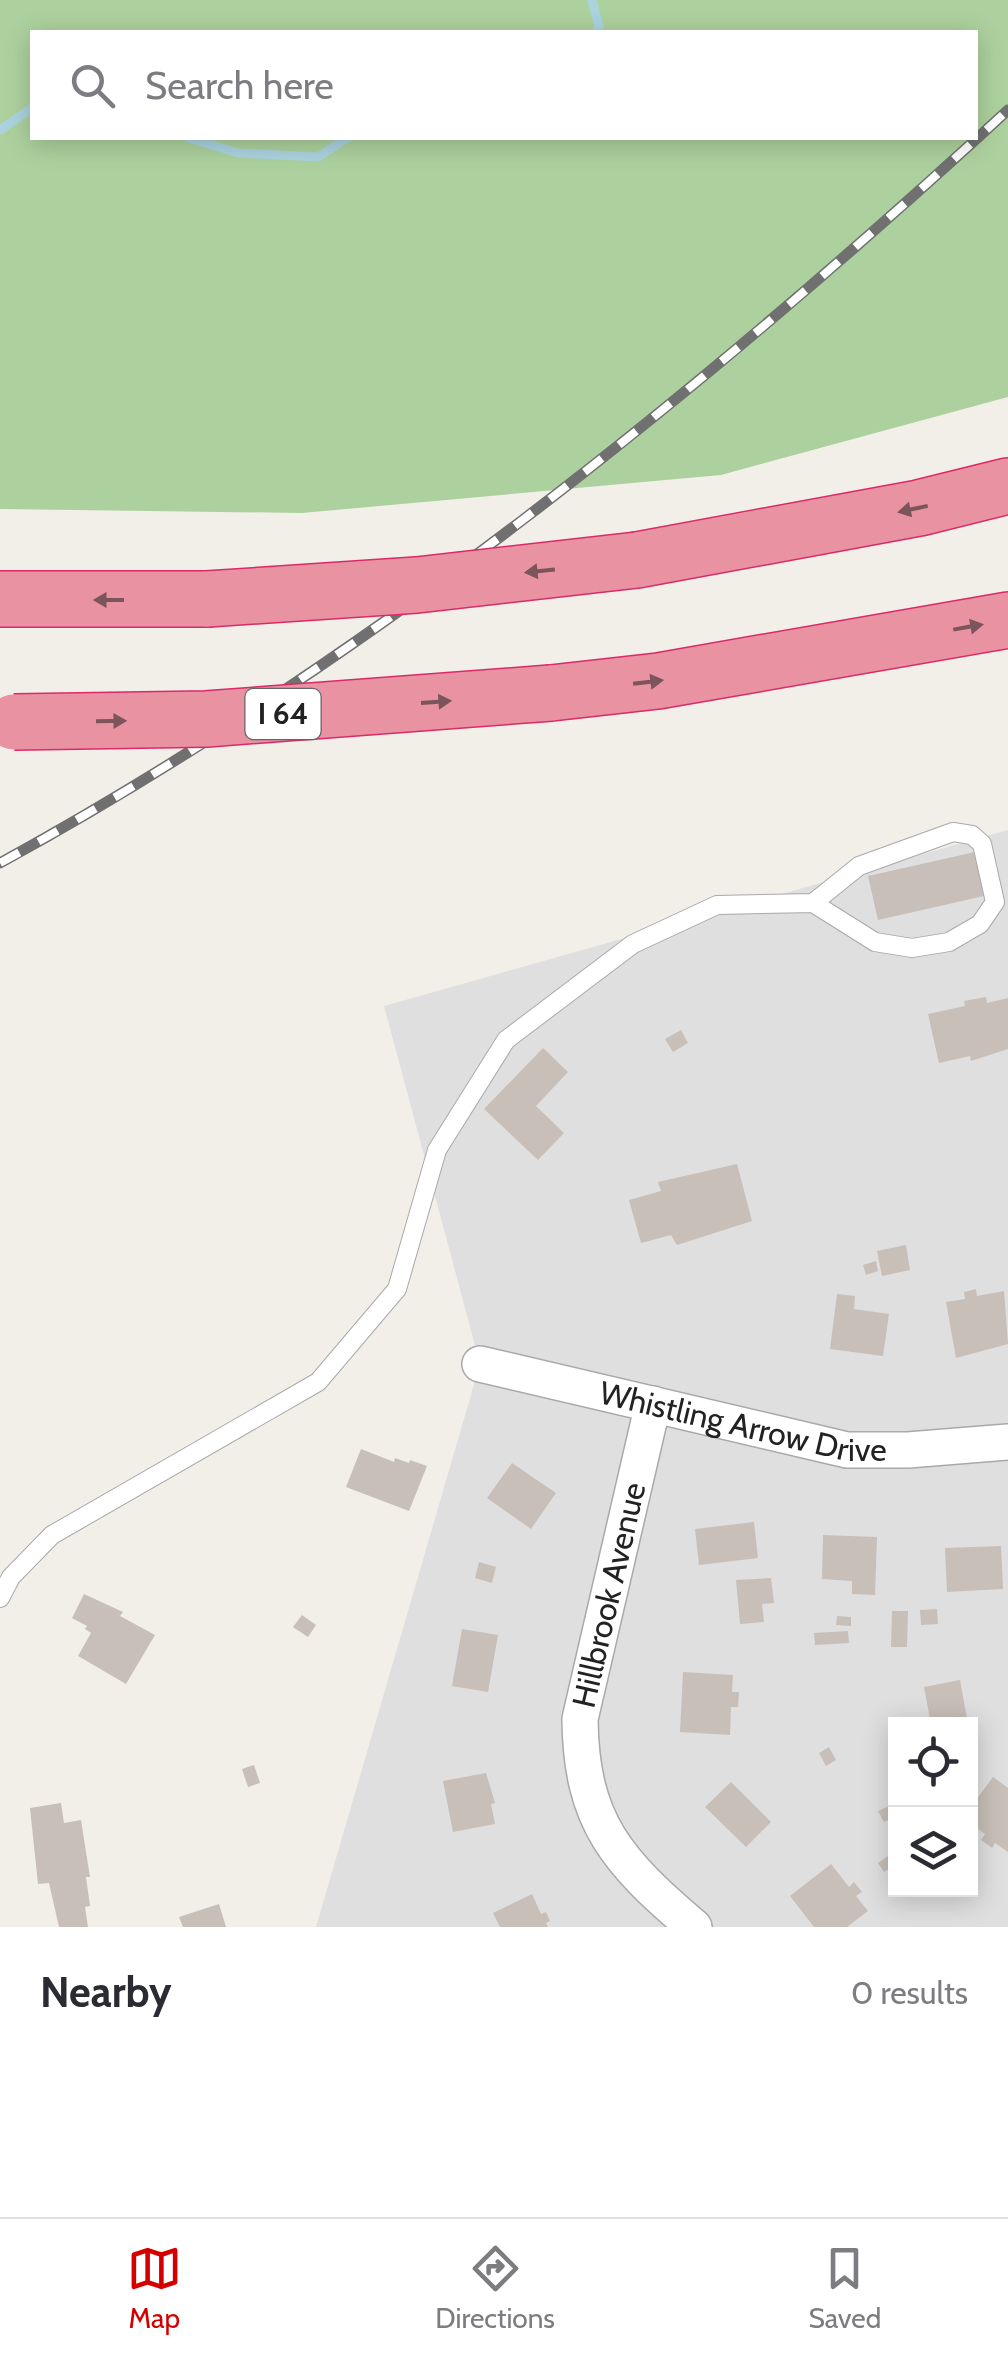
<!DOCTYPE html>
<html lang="en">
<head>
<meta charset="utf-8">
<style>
	:root { --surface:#fff; --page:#f7f7f7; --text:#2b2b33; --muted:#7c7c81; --line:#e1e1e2; --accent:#d40000 }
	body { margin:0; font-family:Cabin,sans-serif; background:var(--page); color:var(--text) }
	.controls { position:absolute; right:30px; bottom:30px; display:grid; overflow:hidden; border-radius:0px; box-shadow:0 5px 25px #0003 }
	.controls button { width:90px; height:90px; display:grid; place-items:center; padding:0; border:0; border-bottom:2px solid var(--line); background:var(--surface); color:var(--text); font:50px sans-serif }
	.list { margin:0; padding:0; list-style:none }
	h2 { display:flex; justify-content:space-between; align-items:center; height:130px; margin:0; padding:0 40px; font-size:42px }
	h2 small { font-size:32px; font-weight:400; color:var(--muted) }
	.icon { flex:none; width:55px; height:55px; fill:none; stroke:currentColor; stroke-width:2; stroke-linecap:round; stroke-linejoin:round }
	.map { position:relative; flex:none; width:1008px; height:1927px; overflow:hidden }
	.search { position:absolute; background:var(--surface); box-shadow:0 5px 25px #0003; left:30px; right:30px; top:30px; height:110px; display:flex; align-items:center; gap:25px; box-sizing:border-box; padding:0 35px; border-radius:0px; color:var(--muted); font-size:38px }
	.sheet { height:290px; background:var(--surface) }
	nav { display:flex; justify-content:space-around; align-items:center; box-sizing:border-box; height:140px; border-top:2px solid var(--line); background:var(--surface); font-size:28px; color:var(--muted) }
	nav a { display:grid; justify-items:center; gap:5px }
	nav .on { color:var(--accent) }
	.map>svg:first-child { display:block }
</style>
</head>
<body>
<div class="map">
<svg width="1008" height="1927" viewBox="0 0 1008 1927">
	<rect width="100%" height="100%" fill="#f2efe9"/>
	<path fill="#e0dfdf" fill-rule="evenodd" d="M1008,830v1097h-692l164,-563 -96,-358zM896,1724h74v166h-74z"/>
	<path fill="#add19e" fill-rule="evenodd" d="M0,0h1008v397l-287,78 -419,38 -302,-4zM32,32h944v106h-944z"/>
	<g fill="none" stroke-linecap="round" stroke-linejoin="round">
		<path stroke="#aad3df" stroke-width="9" d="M592,0l7,27 -3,5
			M0,130l32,-22
			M189,138l49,15 80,4 29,-19"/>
	</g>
	<path fill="#c7bfb8" d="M975,852l9,44 -106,24 -10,-44z
		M986,997l1,6 21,-5v51l-37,12 -1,-5 -31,7 -11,-49 37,-8 -1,-5z
		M681,1030l7,13 -15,9 -8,-13z
		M543,1048l25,24 -32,34 28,27 -26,27 -54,-51z
		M737,1164l15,57 -75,24 -6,-10 -30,8 -12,-43 32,-9 -3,-9z
		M906,1245l4,25 -28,6 -5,-25z
		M876,1261l2,10 -12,4 -3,-10z
		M976,1289l1,7 27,-5 4,53 -52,14 -10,-56 19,-3 -1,-7z
		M837,1294l18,2 -1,13 35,5 -6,42 -53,-7z
		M361,1449l33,13 1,-4 14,5 1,-3 17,6 -18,45 -63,-24z
		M512,1463l44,30 -25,36 -44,-31z
		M754,1522l4,36 -59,7 -4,-36z
		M823,1535l54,2 -2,58 -23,-1v-13l-30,-2z
		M1001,1546l2,43 -56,3 -2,-44z
		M479,1562l17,5 -4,16 -17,-5z
		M771,1578l3,25 -12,1 2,18 -24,2 -4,-44z
		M84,1594l39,18 -3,4 35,19 -29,49 -48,-28 13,-23 -6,-4 2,-3 -15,-8z
		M937,1609l1,15 -17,1 -1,-15z
		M892,1611h16l-1,36h-16z
		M302,1615l14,10 -8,12 -15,-10z
		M837,1616l14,1v9l-15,-1z
		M462,1629l36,6 -10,57 -36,-6z
		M848,1631l1,12 -34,2 -1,-12z
		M683,1672l50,3 -1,17h7l-1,15h-7l-1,28 -50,-3z
		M960,1680l8,44h-37l-7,-37z
		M829,1747l7,13 -10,6 -7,-13z
		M254,1765l6,18 -12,4 -6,-18z
		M486,1773l9,30 -4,1 4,20 -42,8 -10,-51z
		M993,1777l15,11v64l-13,-9 -3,5 -11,-8 4,-6 -15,-11v-15z
		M731,1782l40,40 -25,25 -41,-40z
		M61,1803l3,20 17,-3 9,57h-4l4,29 -5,1 3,20h-29l-10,-44 -11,1 -8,-76z
		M896,1803v13l-12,6 -6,-11z
		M888,1856l7,9 -11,7 -6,-9z
		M831,1864l18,23 5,-5 8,10 -6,4 12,15 -21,16h-33l-24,-31z
		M532,1894l9,20 5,-2 4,9 -4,2 2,4h-48l-7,-14z
		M219,1904l7,23h-43l-4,-10z"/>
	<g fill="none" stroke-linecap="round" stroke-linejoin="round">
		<g stroke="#a9a9a9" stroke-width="20">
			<path id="service" d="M0,1598l11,-21 41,-42 266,-153 79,-93 40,-139 69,-110 127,-96 84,-39 96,-2 62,39 37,6 37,-6 31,-18 15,-22 -13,-58 -10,-9 -19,-3 -94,34 -46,37"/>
		</g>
		<g stroke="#a9a9a9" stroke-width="38">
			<g id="minor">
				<path id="s1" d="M480,1364l367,86h61l100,-8"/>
				<path d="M653,1404l-73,315c1,104 38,143 114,208"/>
			</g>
		</g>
		<g stroke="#dc2a67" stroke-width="58">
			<path id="motorway" d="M637,560l282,-52 89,-22
				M0,599h207
				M551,693l107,-12 350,-61"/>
		</g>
		<use href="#service" stroke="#fff" stroke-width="18"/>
		<use href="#minor" stroke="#fff" stroke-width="35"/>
		<use href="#motorway" stroke="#e892a2" stroke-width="55"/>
		<g stroke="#707070" stroke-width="11">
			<path id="rail" d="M0,863c367,-201 700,-470 1008,-753"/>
		</g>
		<use href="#rail" stroke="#fff" stroke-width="8" stroke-dasharray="22" stroke-linecap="butt"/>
		<g stroke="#dc2a67" stroke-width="58" stroke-linecap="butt">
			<path id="motorway-bridge" d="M207,599l210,-14 220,-25
				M14,722l192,-3 345,-26"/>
		</g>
		<use href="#motorway-bridge" stroke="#e892a2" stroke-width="55"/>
	</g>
	<defs><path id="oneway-solid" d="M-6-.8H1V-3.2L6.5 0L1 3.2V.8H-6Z" transform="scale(2.5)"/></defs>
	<g fill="#7b545c">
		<use href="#oneway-solid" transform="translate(913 509) rotate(168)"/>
		<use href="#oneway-solid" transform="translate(540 571) rotate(174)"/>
		<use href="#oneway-solid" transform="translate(109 600) rotate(180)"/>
		<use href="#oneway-solid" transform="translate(968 627) rotate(-10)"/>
		<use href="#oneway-solid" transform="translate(648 682) rotate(-7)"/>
		<use href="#oneway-solid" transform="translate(436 702) rotate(-4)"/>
		<use href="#oneway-solid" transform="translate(111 721) rotate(-1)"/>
	</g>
	<g text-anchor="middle" stroke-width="8" stroke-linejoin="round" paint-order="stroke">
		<rect fill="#fff" stroke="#646464" stroke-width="2.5" x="245.5" y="689" width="75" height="50" rx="8"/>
		<g font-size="30" font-weight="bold" fill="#222">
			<text x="283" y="724">I 64</text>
		</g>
		<g font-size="32" fill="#222" stroke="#fff">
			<text dy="11" stroke="none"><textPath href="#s1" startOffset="270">Whistling Arrow Drive</textPath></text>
			<text transform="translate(609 1595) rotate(-77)" y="11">Hillbrook Avenue</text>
		</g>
	</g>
</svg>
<div class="controls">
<button><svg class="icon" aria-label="locate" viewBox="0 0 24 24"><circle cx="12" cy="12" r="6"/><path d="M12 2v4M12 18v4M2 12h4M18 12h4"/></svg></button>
<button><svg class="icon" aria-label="layers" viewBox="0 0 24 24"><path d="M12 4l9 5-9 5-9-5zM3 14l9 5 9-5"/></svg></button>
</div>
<div class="search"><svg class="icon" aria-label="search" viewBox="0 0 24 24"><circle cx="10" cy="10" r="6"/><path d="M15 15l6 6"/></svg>Search here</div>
</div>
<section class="sheet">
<h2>Nearby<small>0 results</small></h2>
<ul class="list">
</ul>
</section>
<nav>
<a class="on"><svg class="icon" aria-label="map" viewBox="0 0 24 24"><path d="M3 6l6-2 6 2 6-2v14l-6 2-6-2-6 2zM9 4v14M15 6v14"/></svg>Map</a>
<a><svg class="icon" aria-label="directions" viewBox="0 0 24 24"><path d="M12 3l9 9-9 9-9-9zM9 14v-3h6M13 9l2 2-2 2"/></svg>Directions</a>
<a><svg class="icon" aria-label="saved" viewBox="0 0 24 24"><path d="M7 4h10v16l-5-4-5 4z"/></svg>Saved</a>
</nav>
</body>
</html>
